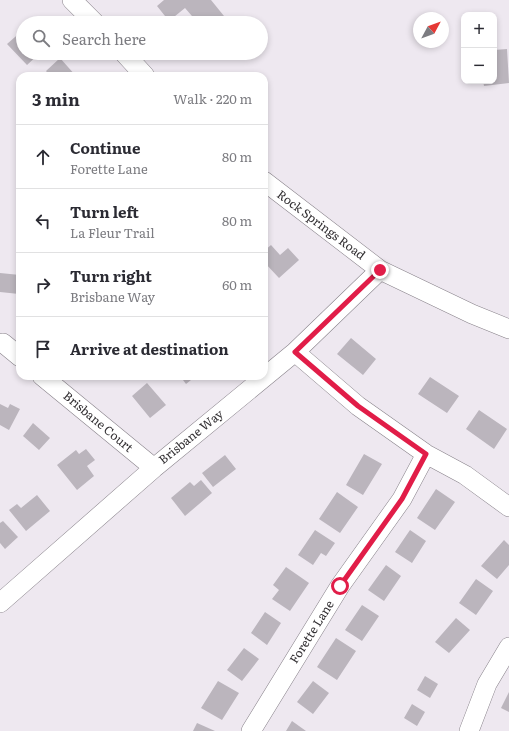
<!DOCTYPE html>
<html lang="en">
<head>
<meta charset="utf-8">
<style>
	:root { --surface:#fff; --page:#f2f2f3; --text:#2b2b33; --muted:#7c7c81; --line:#e1e1e2 }
	body { margin:0; font-family:Literata,serif; background:var(--page); color:var(--text) }
	.controls { position:absolute; right:12px; top:12px; display:grid; overflow:hidden; border-radius:8px; box-shadow:0 2px 6px #0003 }
	.controls button { width:36px; height:36px; display:grid; place-items:center; padding:0; border:0; border-bottom:1px solid var(--line); background:var(--surface); color:var(--text); font:20px sans-serif }
	.compass { position:absolute; left:413px; top:12px; width:36px; height:36px; border-radius:50%; background:var(--surface); box-shadow:0 2px 6px #0003; rotate:49deg }
	.stop { position:absolute; width:12px; height:12px; margin:-9px; border:3px solid #e11d48; border-radius:50%; background:#fff }
	.stop.end { background:#e11d48; border-color:#fff; box-shadow:0 1px 4px #0008 }
	.list { margin:0; padding:0; list-style:none }
	h2 { display:flex; justify-content:space-between; align-items:center; height:52px; margin:0; padding:0 16px; font-size:17px }
	h2 small { font-size:13px; font-weight:400; color:var(--muted) }
	.list li { display:grid; grid-template-columns:26px 1fr auto; gap:12px; align-items:center; box-sizing:border-box; height:64px; padding:0 16px; border-top:1px solid var(--line) }
	.list b { display:block; font-size:15px; white-space:nowrap }
	.list p { margin:0; font-size:13px; white-space:nowrap; color:var(--muted) }
	.list em { font-size:13px; font-style:normal; color:var(--muted) }
	.icon { flex:none; width:22px; height:22px; fill:none; stroke:currentColor; stroke-width:2; stroke-linecap:round; stroke-linejoin:round }
	.map { position:relative; flex:none; width:509px; height:731px; overflow:hidden }
	.search { position:absolute; background:var(--surface); box-shadow:0 2px 6px #0003; left:16px; top:16px; width:252px; height:44px; display:flex; align-items:center; gap:10px; box-sizing:border-box; padding:0 14px; border-radius:22px; color:var(--muted); font-size:15px }
	.panel { position:absolute; background:var(--surface); box-shadow:0 2px 6px #0003; left:16px; top:72px; width:252px; height:308px; border-radius:12px }
	.map>svg:first-child { display:block }
</style>
</head>
<body>
<div class="map">
<svg width="509" height="731" viewBox="0 0 509 731">
	<rect width="100%" height="100%" fill="#eee8f0"/>
	<path fill="#bbb5bd" d="M164,0h47l13,16 -8,7h-18l-13,-15 -16,13 -12,-15z
		M23,30v23h17l-13,12 -20,-21z
		M507,49l2,34 -25,3 -1,-5h11v-31z
		M60,58l16,18h-26l-4,-5z
		M271,245l9,10 8,-7 11,12 -20,18 -15,-16v-11z
		M0,273l20,2 -1,19 -19,-2z
		M351,338l25,21 -13,16 -26,-21z
		M180,376h16l-10,8z
		M430,377l29,19 -12,17 -29,-19z
		M147,383l19,22 -16,13 -18,-22z
		M0,404l8,4 2,-4 10,5 -11,21 -9,-5z
		M479,410l28,19 -13,20 -28,-20z
		M33,423l17,15 -11,12 -16,-14z
		M86,449l9,11 -8,6 7,10 -17,14 -20,-25 19,-15 3,4z
		M364,454l18,10 -19,31 -17,-10z
		M225,455l11,14 -23,18 -11,-14z
		M201,480l11,13 -27,23 -14,-18 19,-16 4,4z
		M436,489l19,13 -20,28 -18,-12z
		M337,492l21,15 -18,26 -21,-14z
		M37,495l13,16 -24,20 -17,-21 8,-6 4,4z
		M3,521l15,16 -13,12 -5,-6v-20z
		M315,530l20,13 -9,13 -5,-3 -8,12 -15,-10z
		M410,530l16,11 -14,22 -17,-11z
		M504,540l5,5v20l-12,14 -16,-13z
		M386,565l15,11 -17,25 -16,-11z
		M286,567l23,16 -19,28 -18,-12 7,-9 -6,-5z
		M476,579l17,12 -17,24 -17,-12z
		M362,605l17,11 -17,25 -17,-11z
		M265,612l16,11 -14,22 -16,-12z
		M456,618l14,12 -21,23 -14,-11z
		M336,638l20,13 -19,29 -20,-13z
		M244,648l15,11 -17,22 -15,-11z
		M425,676l13,8 -8,14 -13,-8z
		M218,681l21,12 -17,27 -21,-12z
		M313,681l16,12 -16,21 -16,-12z
		M509,692v20l-8,-4z
		M412,704l13,8 -8,14 -13,-8z
		M292,721l14,10h-20z
		M197,723l18,8h-22z"/>
	<g fill="none" stroke-linecap="round" stroke-linejoin="round">
		<g stroke="#878189" stroke-width="20">
			<path id="minor" d="M72,0l23,23
				M124,53l21,23
				M264,181l116,89 92,44 37,15
				M3,343l17,14
				M295,352l63,54 68,48 39,21 44,32
				M42,376l112,92
				M0,603l154,-135 141,-116 85,-82
				M251,731l89,-145 62,-87 24,-45
				M469,731l18,-47 22,-37"/>
		</g>
		<use href="#minor" stroke="#fff" stroke-width="19"/>
	</g>
	<g fill="none" stroke-linecap="round" stroke-linejoin="round">
		<path stroke="#e11d48" stroke-width="5" d="M340,586l62,-87 24,-45 -68,-48 -63,-54 85,-82"/>
	</g>
	<g text-anchor="middle" stroke-width="3" stroke-linejoin="round" paint-order="stroke">
		<g font-size="12" fill="#333033" stroke="#fff">
			<text transform="translate(321 225) rotate(37)" y="4">Rock Springs Road</text>
			<text transform="translate(98 422) rotate(40)" y="4">Brisbane Court</text>
			<text transform="translate(191 437) rotate(-39)" y="4">Brisbane Way</text>
			<text transform="translate(312 632) rotate(-58)" y="4">Forette Lane</text>
		</g>
	</g>
</svg>
<div class="controls">
<button>+</button>
<button>−</button>
</div>
<svg class="compass" viewBox="-18 -18 36 36"><path d="M0-13l5 13h-10z" fill="#e53935"/><path d="M0 13l5-13h-10z" fill="#7c7c81"/></svg>
<div class="stop" style="left:340px;top:586px"></div>
<div class="stop end" style="left:380px;top:270px"></div>
<div class="search"><svg class="icon" aria-label="search" viewBox="0 0 24 24"><circle cx="10" cy="10" r="6"/><path d="M15 15l6 6"/></svg>Search here</div>
<section class="panel">
<h2>3 min<small>Walk · 220 m</small></h2>
<ul class="list">
<li><svg class="icon" aria-label="ahead" viewBox="0 0 24 24"><path d="M12 20V5M6 11l6-6 6 6"/></svg><div><b>Continue</b><p>Forette Lane</p></div><em>80 m</em></li>
<li><svg class="icon" aria-label="left" viewBox="0 0 24 24"><path d="M17 20v-9H6M10 6l-5 5 5 5"/></svg><div><b>Turn left</b><p>La Fleur Trail</p></div><em>80 m</em></li>
<li><svg class="icon" aria-label="right" viewBox="0 0 24 24"><path d="M7 20v-9h11M14 6l5 5-5 5"/></svg><div><b>Turn right</b><p>Brisbane Way</p></div><em>60 m</em></li>
<li><svg class="icon" aria-label="arrive" viewBox="0 0 24 24"><path d="M6 21V4h12l-3 4 3 4H6"/></svg><div><b>Arrive at destination</b></div></li>
</ul>
</section>
</div>
</body>
</html>
